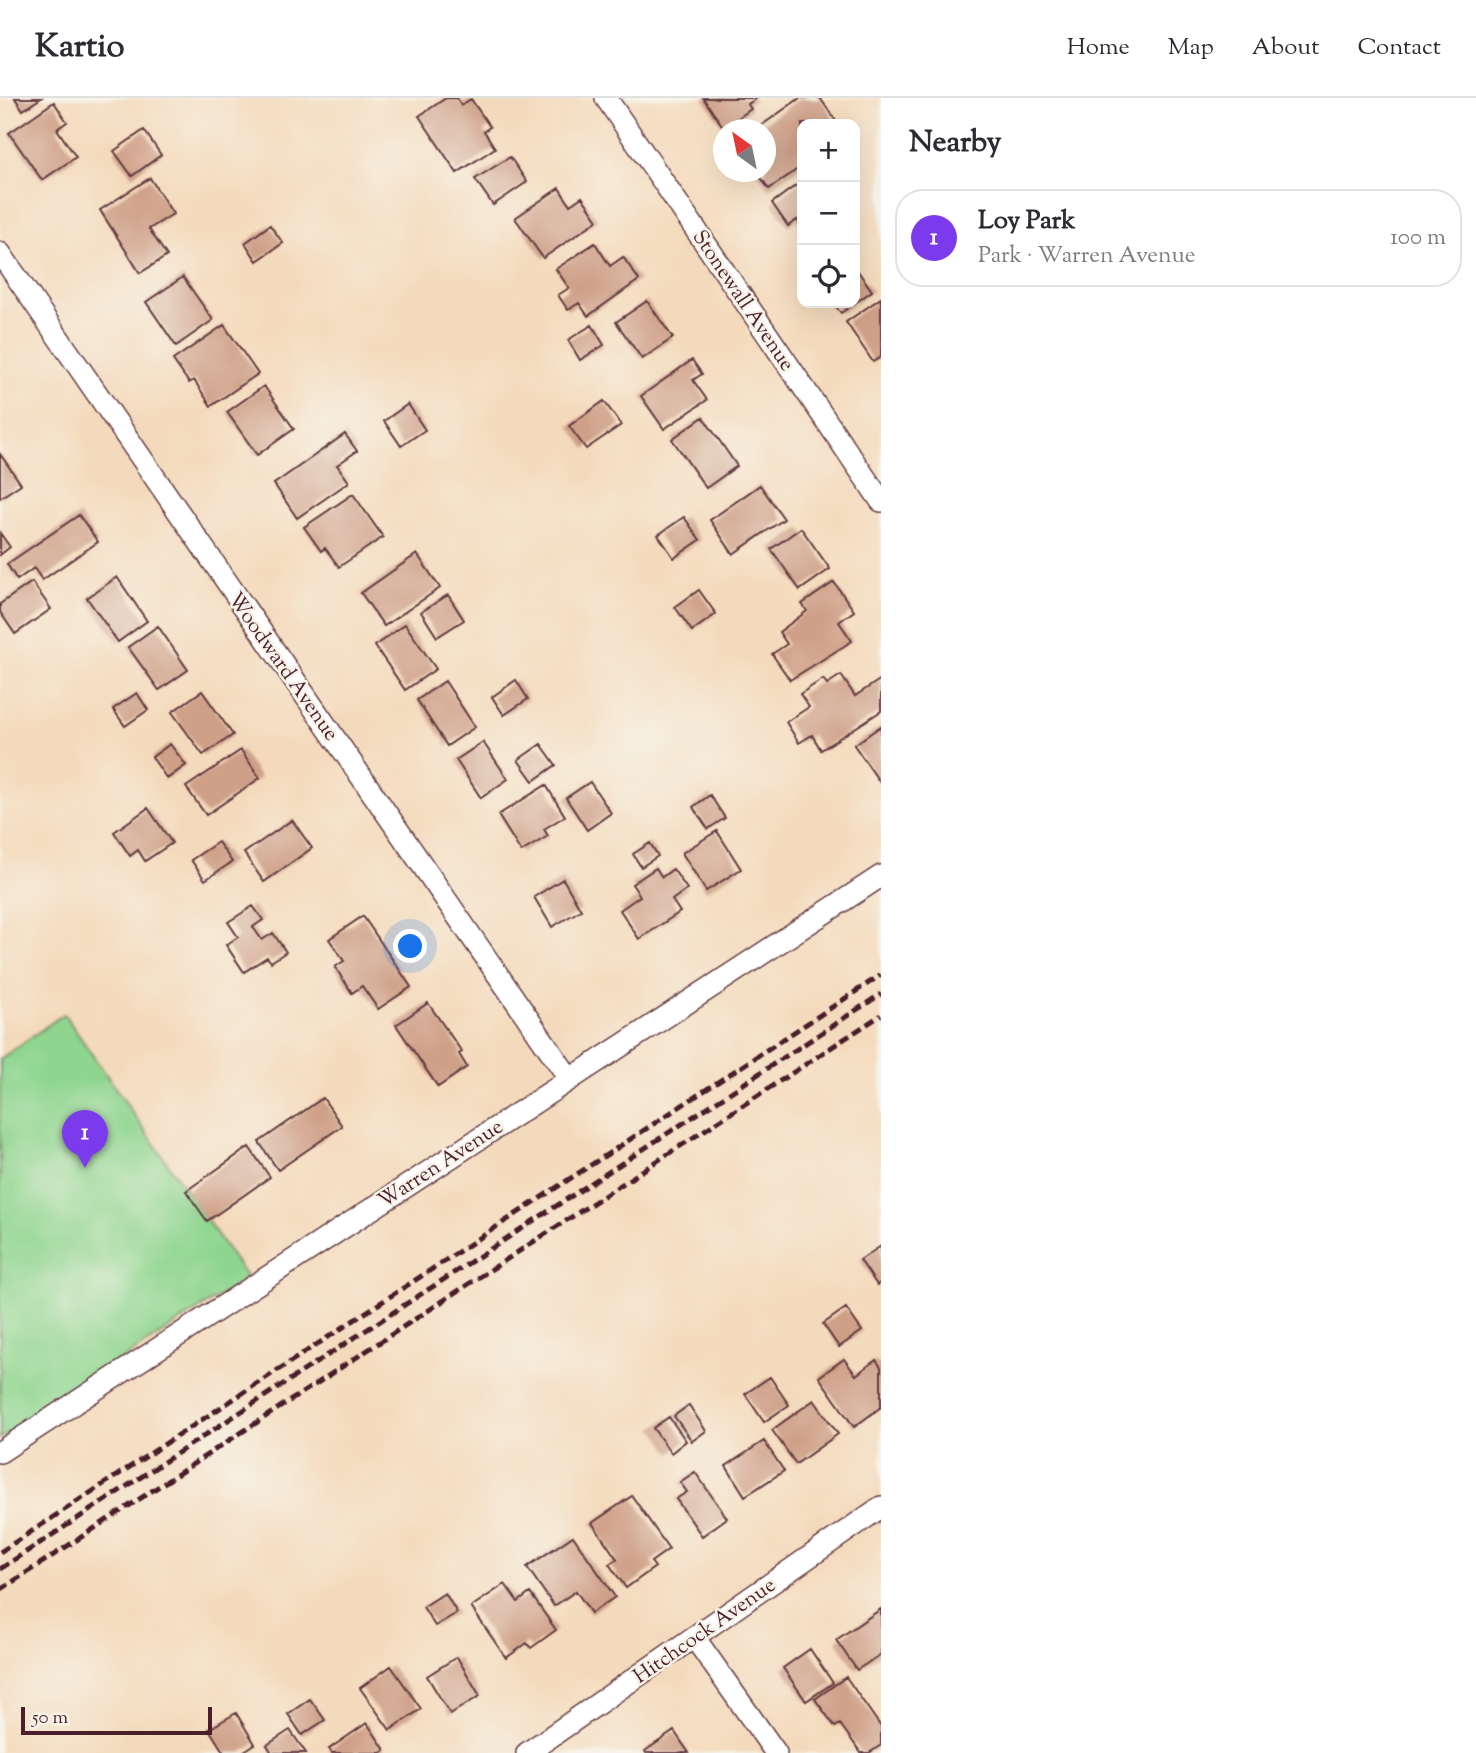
<!DOCTYPE html>
<html lang="en">
<head>
<meta charset="utf-8">
<style>
	:root { --surface:#fff; --page:#f2f2f3; --text:#2b2b33; --muted:#7c7c81; --line:#e1e1e2; --accent:#7c3aed }
	body { margin:0; font-family:"Sorts Mill Goudy",serif; background:var(--page); color:var(--text) }
	.controls { position:absolute; right:21px; top:21px; display:grid; overflow:hidden; border-radius:14px; box-shadow:0 7px 28px #0002 }
	.controls button { width:63px; height:63px; display:grid; place-items:center; padding:0; border:0; border-bottom:2px solid var(--line); background:var(--surface); color:var(--text); font:35px sans-serif }
	.compass { position:absolute; left:713px; top:21px; width:63px; height:63px; border-radius:50%; background:var(--surface); box-shadow:0 7px 28px #0002; rotate:327deg }
	.scale { position:absolute; left:21px; bottom:18px; width:191px; box-sizing:border-box; padding-left:7px; border:4px solid #4a1f2b; border-top:0; font-size:19px; line-height:24px; white-space:nowrap; color:#4a1f2b; -webkit-text-stroke:5px #f7f3e8; paint-order:stroke }
	.you { position:absolute; left:411px; top:849px; width:24px; height:24px; margin:-18px; border:5px solid #fff; border-radius:50%; background:#1a73e8; box-shadow:0 0 0 10px #1a73e833 }
	.badge { display:grid; place-items:center; width:46px; height:46px; border-radius:50%; background:var(--accent); color:#fff; font-size:23px; font-weight:700 }
	.pin { position:absolute; translate:-50% -58px; filter:drop-shadow(0 2px 4px #0008) }
	.pin::after { content:''; position:absolute; top:37px; width:24px; height:21px; background:inherit; clip-path:polygon(0 0,100% 0,50% 100%) }
	.list { margin:0; padding:0; list-style:none }
	h2 { display:flex; justify-content:space-between; align-items:center; height:91px; margin:0; padding:0 28px; font-size:30px }
	h2 small { font-size:23px; font-weight:400; color:var(--muted) }
	.list li { display:grid; grid-template-columns:46px 1fr auto; gap:21px; align-items:center; box-sizing:border-box; height:98px; margin:0 14px 14px; padding:0 14px; border:2px solid var(--line); border-radius:28px }
	.list b { display:block; font-size:26px; white-space:nowrap }
	.list p { margin:0; font-size:23px; white-space:nowrap; color:var(--muted) }
	.list em { font-size:23px; font-style:normal; color:var(--muted) }
	.icon { flex:none; width:38px; height:38px; fill:none; stroke:currentColor; stroke-width:2; stroke-linecap:round; stroke-linejoin:round }
	.map { position:relative; flex:none; width:881px; height:1655px; overflow:hidden }
	header { display:flex; align-items:center; gap:42px; box-sizing:border-box; height:98px; padding:0 35px; background:var(--surface); border-bottom:2px solid var(--line) }
	header strong { font-size:33px }
	nav { display:flex; gap:38px; margin-inline-start:auto; font-size:24px }
	main { display:flex }
	aside { flex:1; background:var(--surface) }
	.map>svg:first-child { display:block }
</style>
</head>
<body>
<header>
<strong>Kartio</strong>
<nav><a>Home</a><a>Map</a><a>About</a><a>Contact</a></nav>
</header>
<main>
<div class="map">
<svg width="881" height="1655" viewBox="0 0 881 1655">
	<rect width="100%" height="100%" fill="#f7f3e8"/>
	<filter id="ink" filterUnits="userSpaceOnUse"><feTurbulence type="fractalNoise" baseFrequency=".0143" numOctaves="2"/><feDisplacementMap in="SourceGraphic" scale="14" xChannelSelector="R" yChannelSelector="G"/><feConvolveMatrix kernelMatrix="1 2 1 2 8 2 1 2 1" color-interpolation-filters="sRGB"/></filter>
	<filter id="wash" filterUnits="userSpaceOnUse"><feTurbulence type="fractalNoise" baseFrequency=".00686" numOctaves="4" result="noise"/><feDisplacementMap in="SourceGraphic" scale="28" xChannelSelector="R" yChannelSelector="G"/><feGaussianBlur stdDeviation="1.57" result="paint"/><feColorMatrix in="noise" values="0 0 0 0 0 0 0 0 0 0 0 0 0 0 0 0 0 1.4 0 .05"/><feComposite in="paint" operator="in"/></filter>
	<g filter="url(#wash)">
		<rect width="100%" height="100%" fill="#f4dabc"/>
		<path fill="#8ed58f" stroke="#6c7a5d" stroke-width="2" d="M64,916l183,264 -247,161v-380z"/>
		<g id="blocks">
			<path fill="#cfa088" d="M15,0h26l-18,12z
				M446,0h11l4,7 10,-6 19,28 -6,4 11,17 -38,25 -38,-57z
				M703,0h54l-9,6 3,5 -27,19z
				M800,0h20l18,26h-36v42l-33,23 -12,-17h9v-42h-11z
				M54,4l13,20 -10,7 19,28 -34,23 -33,-47z
				M144,32l17,25 -29,21 -18,-25z
				M510,59l17,25 -34,23 -18,-26z
				M150,80l23,36 -24,15 18,27 -27,17 -40,-63z
				M802,83v47l-5,-8 -9,6 -16,-23z
				M559,90l11,17 12,-8 16,23 -55,38 -28,-40z
				M270,127l13,18 -26,18 -12,-18z
				M595,145l15,23 13,-9 16,23 -51,36 -9,-13 -11,7 -10,-15 11,-7 -13,-19z
				M855,169l17,24 -31,22 -8,-10h22z
				M183,179l30,43 -37,26 -30,-44z
				M881,200v59l-8,5 -27,-40z
				M647,203l26,37 -31,21 -26,-37z
				M224,227l34,49 -47,32 -17,-26 -5,3 -16,-23z
				M592,227l12,20 -24,15 -12,-20z
				M692,262l10,14 -9,6 14,20 -43,29 -23,-33z
				M264,288l30,43 -37,26 -30,-43z
				M604,303l17,24 -35,24 -17,-23z
				M408,306l17,26 -24,16 -17,-25z
				M703,319l34,49 -31,22 -34,-49z
				M345,336l12,17 -20,14 12,17 -52,36 -23,-34z
				M0,356l21,30 -21,14z
				M760,387l24,34 -51,35 -23,-34z
				M353,396l30,43 -44,30 -14,-19 -4,3 -17,-24z
				M79,417l19,27 -56,38 -8,-12 -17,12 -10,-16z
				M684,419l16,23 -26,18 -16,-23z
				M801,430l29,41 -30,21 -29,-41z
				M0,435l10,14 -10,8z
				M417,456l23,34 -56,38 -23,-33z
				M117,479l30,44 -29,21 -31,-44z
				M32,484l19,27 -36,25 -15,-22v-8z
				M834,484l20,29 -15,11 13,19 -62,39 -18,-26 15,-10 -8,-12 28,-21 -5,-7z
				M699,492l17,24 -24,17 -17,-24z
				M448,497l16,25 -27,17 -16,-25z
				M405,526l31,45 -31,21 -30,-44z
				M158,528l30,44 -29,20 -31,-43z
				M841,577l14,21 26,-17v32l-60,39 -9,-15 -13,8 -13,-21 23,-15 -9,-13 23,-15 4,5z
				M516,582l12,19 -24,16 -12,-18z
				M445,583l30,46 -28,19 -30,-46z
				M202,593l31,44 -30,20 -31,-43z
				M137,595l11,17 -23,16 -12,-17z
				M881,628v58l-27,-39z
				M483,644l25,37 -27,19 -25,-38z
				M170,646l16,21 -19,14 -15,-22z
				M541,646l15,21 -23,16 -15,-21z
				M241,652l19,28 -54,37 -20,-28z
				M590,684l21,31 -24,17 -21,-32z
				M546,687l19,31 -21,13 4,7 -27,16 -23,-37z
				M710,697l15,23 -17,11 -15,-22z
				M148,710l24,35 -27,18 -7,-11 -8,6 -16,-24z
				M292,722l20,28 -48,34 -20,-29z
				M717,733l24,38 -35,22 -24,-38z
				M218,744l14,20 -27,18 -14,-20z
				M650,745l8,13 -17,11 -8,-13z
				M656,770l6,9 11,-8 14,20 -15,11 8,12 -41,27 -19,-29 20,-14 -8,-12z
				M563,781l18,31 -29,17 -18,-30z
				M253,808l10,14 -10,7 9,13 11,-7 13,19 -15,10 -4,-5 -23,15 -18,-27 12,-8 -10,-15z
				M363,818l48,71 -33,22 -16,-23 -10,7 -17,-26 9,-6 -15,-22z
				M428,905l34,49 -3,2 8,13 -29,20 -42,-62z
				M323,1000l19,28 -64,44 -19,-28z
				M249,1049l21,30 -63,44 -21,-30z
				M881,1148v36l-4,3 -17,-25z
				M846,1210l16,23 -23,16 -16,-23z
				M844,1261l12,16 20,-15 5,7v40l-27,20 -35,-50z
				M770,1279l19,28 -25,17 -19,-28z
				M814,1302l24,34 -42,30 -24,-34z
				M689,1307l17,26 -14,10 -18,-25z
				M669,1319l17,24 -15,12 -18,-25z
				M764,1343l20,30 -39,25 -19,-30z
				M695,1374l32,46 -25,18 -26,-37 11,-7 -7,-10z
				M632,1398l37,53 -18,13 4,5 -29,21 -17,-24 8,-5 -25,-36z
				M573,1438l42,61 -24,16 -15,-22 -22,15 -27,-39z
				M505,1486l13,18 12,-9 26,37 -25,18 -4,-5 -21,15 -35,-51z
				M445,1495l12,20 -22,13 -12,-19z
				M881,1511v45l-24,16 -21,-30z
				M810,1551l23,34 -27,18 -23,-33z
				M457,1559l23,39 -30,18 -23,-38z
				M391,1568l30,43 -31,21 -30,-42z
				M846,1579l35,50v18l-12,8h-8l-21,-29 -5,3 -20,-28z
				M310,1601l15,21 -23,15 -14,-21z
				M236,1615l19,31 -14,9h-17l-15,-24z
				M367,1625l18,27 -4,3h-49l-3,-4z
				M290,1632l16,23h-34l-5,-8z
				M674,1633l15,22h-43l-1,-2z"/>
		</g>
	</g>
	<g filter="url(#ink)">
		<use href="#blocks" fill-opacity="0" stroke="#643b41" stroke-width="2"/>
		<g fill="none" stroke-linecap="round" stroke-linejoin="round">
			<g stroke="#643b41" stroke-width="24">
				<path id="street" d="M606,0l275,403
					M0,155l569,825
					M0,1354l881,-576
					M694,1539l82,116
					M527,1655l354,-246"/>
			</g>
			<use href="#street" stroke="#fff" stroke-width="21"/>
			<path stroke="#4a1f2b" stroke-width="5" stroke-dasharray="10 5" stroke-linecap="butt" d="M0,1454l881,-577
				M0,1471l881,-575
				M0,1492l881,-575"/>
		</g>
	</g>
	<g text-anchor="middle" stroke-width="5" stroke-linejoin="round" paint-order="stroke">
		<g font-size="21" fill="#4a1f2b" stroke="#f7f3e8">
			<text transform="translate(744 202) rotate(56)" y="7">Stonewall Avenue</text>
			<text transform="translate(284 568) rotate(55)" y="7">Woodward Avenue</text>
			<text transform="translate(440 1065) rotate(-33)" y="7">Warren Avenue</text>
			<text transform="translate(704 1532) rotate(-35)" y="7">Hitchcock Avenue</text>
		</g>
	</g>
</svg>
<div class="controls">
<button>+</button>
<button>−</button>
<button><svg class="icon" aria-label="locate" viewBox="0 0 24 24"><circle cx="12" cy="12" r="6"/><path d="M12 2v4M12 18v4M2 12h4M18 12h4"/></svg></button>
</div>
<svg class="compass" viewBox="-18 -18 36 36"><path d="M0-13l5 13h-10z" fill="#e53935"/><path d="M0 13l5-13h-10z" fill="#7c7c81"/></svg>
<div class="scale">50 m</div>
<div class="you"></div>
<div class="pin badge" style="left:85px;top:1070px">1</div>
</div>
<aside>
<h2>Nearby<small></small></h2>
<ul class="list">
<li><span class="badge">1</span><div><b>Loy Park</b><p>Park · Warren Avenue</p></div><em>100 m</em></li>
</ul>
</aside>
</main>
</body>
</html>
